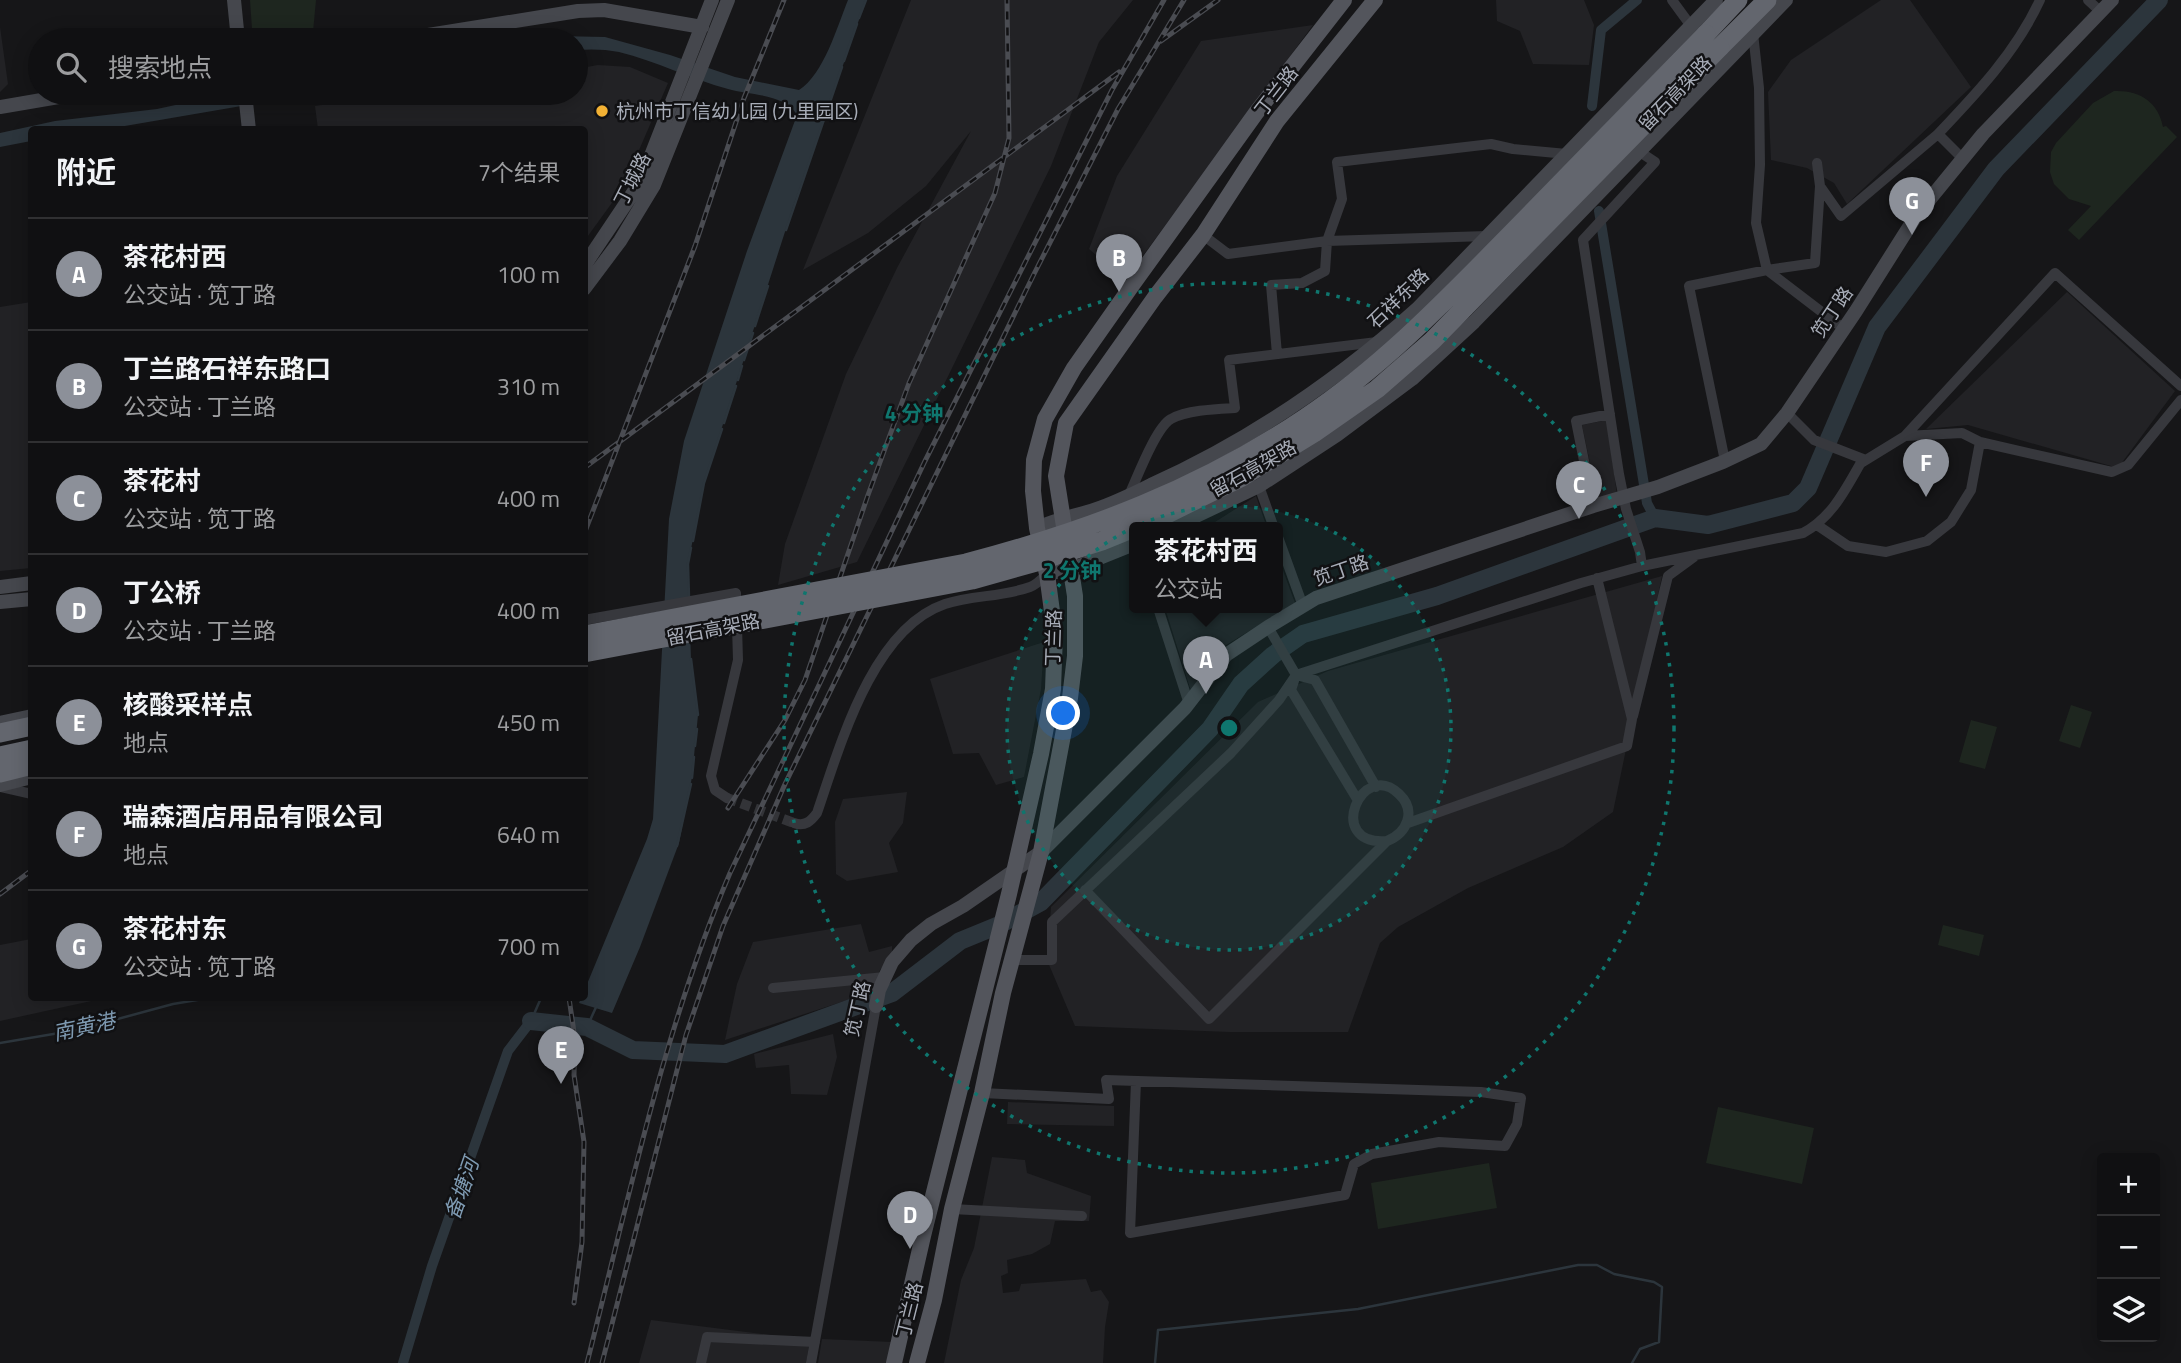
<!DOCTYPE html>
<html lang="zh">
<head>
<meta charset="utf-8">
<style>
	:root { --surface:#101012; --page:#1e1e20; --text:#f1f3f6; --muted:#9c9d9f; --line:#303032; --accent:#8c9099 }
	body { margin:0; font-family:"Titillium Web","Noto Sans SC",sans-serif; background:var(--page); color:var(--text) }
	.controls { position:absolute; right:21px; bottom:21px; display:grid; overflow:hidden; border-radius:7px; box-shadow:0 4px 18px #0003 }
	.controls button { width:63px; height:63px; display:grid; place-items:center; padding:0; border:0; border-bottom:2px solid var(--line); background:var(--surface); color:var(--text); font:35px sans-serif }
	.you { position:absolute; left:1064px; top:714px; width:24px; height:24px; margin:-18px; border:5px solid #fff; border-radius:50%; background:#1a73e8; box-shadow:0 0 0 10px #1a73e833 }
	.badge { display:grid; place-items:center; width:46px; height:46px; border-radius:50%; background:var(--accent); color:#fff; font-size:23px; font-weight:700 }
	.pin { position:absolute; translate:-50% -58px; filter:drop-shadow(0 2px 4px #0008) }
	.pin::after { content:''; position:absolute; top:37px; width:24px; height:21px; background:inherit; clip-path:polygon(0 0,100% 0,50% 100%) }
	.popup { position:absolute; left:1129px; top:522px; width:154px; height:91px; box-sizing:border-box; display:grid; place-content:center; border-radius:7px; background:var(--surface); filter:drop-shadow(0 2px 5px #0005); font-size:23px; white-space:nowrap; color:var(--muted) }
	.popup b { font-size:26px; color:var(--text) }
	.popup::after { content:''; position:absolute; left:50%; top:100%; margin-left:-14px; border:14px solid transparent; border-top-color:var(--surface) }
	.list { margin:0; padding:0; list-style:none }
	h2 { display:flex; justify-content:space-between; align-items:center; height:91px; margin:0; padding:0 28px; font-size:30px }
	h2 small { font-size:23px; font-weight:400; color:var(--muted) }
	.list li { display:grid; grid-template-columns:46px 1fr auto; gap:21px; align-items:center; box-sizing:border-box; height:112px; padding:0 28px; border-top:2px solid var(--line) }
	.list b { display:block; font-size:26px; white-space:nowrap }
	.list p { margin:0; font-size:23px; white-space:nowrap; color:var(--muted) }
	.list em { font-size:23px; font-style:normal; color:var(--muted) }
	.icon { flex:none; width:38px; height:38px; fill:none; stroke:currentColor; stroke-width:2; stroke-linecap:round; stroke-linejoin:round }
	.map { position:relative; flex:none; width:2181px; height:1363px; overflow:hidden }
	.search { position:absolute; background:var(--surface); box-shadow:0 4px 18px #0003; left:28px; top:28px; width:560px; height:77px; display:flex; align-items:center; gap:18px; box-sizing:border-box; padding:0 24px; border-radius:38px; color:var(--muted); font-size:26px }
	.panel { position:absolute; background:var(--surface); box-shadow:0 4px 18px #0003; left:28px; top:126px; width:560px; height:875px; border-radius:7px }
	.map>svg:first-child { display:block }
</style>
</head>
<body>
<div class="map">
<svg width="2181" height="1363" viewBox="0 0 2181 1363">
	<rect width="100%" height="100%" fill="#161618"/>
	<path fill="#222225" d="M911,0h222l-34,42 -48,124 -194,396 -79,23 7,-41 61,-170 51,-106 74,-137 -45,55 -58,47 -65,37z
		M1496,0h88l10,25 -5,40 -56,-1 -13,-33 -23,-10z
		M1881,0h29l61,87 -124,117 -13,-21 -27,-15 -36,-8 -3,-68 23,-32z
		M1313,25l-188,255 -36,-31 28,-73 84,-135z
		M0,27l8,57 -8,8z
		M598,65l32,2 38,16 -41,95 -13,22 -29,40 -1,-110 -266,-1 -3,-23 93,-13h168v-24z
		M2067,292l108,99 -57,77 -150,-43 -42,4z
		M31,302v266l-31,3v-264z
		M1607,420l10,75 -19,7 -16,-77z
		M1256,496l11,32h-64l9,-4z
		M1278,557l17,46 -77,47 -27,41 -26,-83h113z
		M1662,576l-49,236 -50,35 -95,41 -70,39 -18,16 -32,89h-118l-155,-6 -28,-66 4,-53 207,-205 70,-31z
		M1044,642l-3,47 -17,88 -28,8 -17,-32 -26,1 -23,-75z
		M907,792l-4,31 -14,20 9,29 -51,9 -11,-7 -1,-52 8,-23z
		M861,924l8,28 23,-6v8l-12,16 -8,22 -147,48 12,-56 16,-42z
		M31,939l1,59h73l-105,23v-76z
		M833,1034l4,23 -10,38 -36,-1 -2,-29 -33,3 -2,-14z
		M1008,1102l106,4v20l-107,-2z
		M992,1157l33,3 2,13 64,23 -2,25h-34l-5,23 -18,10 -25,6 1,13 -7,3 2,17 16,-2 2,-7 65,-5 5,13 10,-2 8,12 -4,25 -2,36h-159l17,-83 13,-32z
		M651,1320l159,20 -4,23h-167z
		M822,1339l70,3 -5,21h-69z"/>
	<path fill="#1e261f" d="M250,0h66l-3,32 -56,5 -5,-8z
		M2114,91c26,-1 44,11 49,36l3,-1 11,11 -98,103 -11,-10 23,-24 -22,-7 -15,-15 -4,-12 1,-20 5,-9 37,-40z
		M2071,705l21,7 -12,36 -21,-7z
		M1971,720l26,7 -12,42 -26,-7z
		M1943,925l41,10 -5,21 -41,-11z
		M1718,1107l96,21 -12,56 -96,-21z
		M1489,1163l8,45 -119,21 -7,-46z"/>
	<path fill="#2c353c" d="M848,0h18l-73,207 -89,276 -16,81 3,96 7,55 -6,62 -13,66 -39,104 -28,66 -33,-10 2,-5h3l1,-9 62,-150 6,-20 16,-300 15,-78 63,-190 50,-136c-11,-21 -48,-20 -69,-26 -37,-10 -72,-28 -109,-37 -14,-3 -29,-3 -43,-2v-10h-50l30,-4 49,1 65,18 65,22 64,13c25,-16 38,-63 49,-90z
		M231,93h87l-199,34 -23,3h-64l-1,11 -31,6v-14l55,-12 102,-12z"/>
	<g fill="none" stroke-linecap="round" stroke-linejoin="round">
		<path stroke="#2c353c" stroke-width="2.5" d="M859,18l7,-18
			M844,61l13,-37
			M786,230l56,-163
			M755,326l13,-40
			M744,360l9,-27
			M738,380l4,-14
			M724,423l12,-37
			M693,541l11,-58 18,-54
			M689,597l-1,-33 3,-16
			M691,659l7,56
			M695,746l2,-17
			M692,778l2,-21
			M677,846l14,-62
			M531,1021l10,-23
			M587,1027l10,-22
			M0,1043l77,-13 96,-26 36,-6
			M1155,1363l3,-33 200,-21 220,-44h19l17,9 40,8 8,5 -3,55 -19,7 -8,14"/>
		<path stroke="#2c353c" stroke-width="10" d="M1592,106l9,-76 36,-30
			M1599,211l48,292 8,15
			M403,1363l29,-97 76,-215 23,-30"/>
		<path stroke="#2c353c" stroke-width="18" d="M531,1021l56,6 46,23 92,4 167,-61 68,-52 39,-16 42,-23 169,-173 31,-45 32,-29 30,-21 134,-38 218,-78 53,7 85,-22 15,-15 69,-161 119,-158 163,-169"/>
		<path stroke="#333438" stroke-width="10" stroke-dasharray="10 5" stroke-linecap="butt" d="M727,798l67,25"/>
		<path stroke="#37383d" stroke-width="10" d="M1672,0l19,26
			M2088,0l13,12
			M1753,33l6,55 1,77 -4,58 11,47 77,59
			M1938,134c39,-41 78,-82 102,-134
			M1640,152l15,10 -72,78 36,234 7,35 14,43 2,14
			M1820,186l21,30 97,-82 25,25
			M1203,235l25,19 99,-13 160,-5
			M1277,354l-6,-69 31,-2 23,-12 2,-30 15,-42 -5,-37 154,-18 22,5 54,5
			M1905,436l57,-3 18,9 132,30 16,-7 53,-65
			M1725,461l-36,-175 78,-16 48,-7 5,-77 -3,-23
			M1861,463l44,-27 150,-163 126,113
			M1259,486l15,42
			M1129,495c8,-17 27,-68 42,-76 16,-9 46,-10 64,-11l-6,-48 148,-18
			M1593,506l-17,-85 34,-7
			M1817,525l31,21 38,6 41,-11 24,-19 20,-32 9,-48
			M1278,537l25,69
			M1158,608l31,96
			M584,620l152,-27 2,67 -27,116 4,14 12,8
			M1268,627l28,48 19,5 61,107
			M1294,681l-3,9 66,109
			M1633,716l35,-140 26,-19
			M0,787l32,7
			M794,823c11,4 17,-2 23,-10 23,-67 55,-184 128,-209 27,-9 58,-7 85,-17 6,-2 12,-8 17,-13
			M1408,823l219,-77 5,-27 -35,-141
			M1085,890l124,129 178,-178c20,-8 30,-30 12,-47 -37,-36 -75,52 -12,47
			M1013,960h39v-38l179,-169 48,-53 17,-25 285,-92 61,-17 161,-33c30,-16 43,-45 60,-74l-49,-19 -27,-27
			M773,988l112,-11
			M982,1093l127,6 -3,-19 375,12 40,6 -4,26 -12,22 -66,-4 -67,12 -18,10 -9,31 -215,38 6,-152
			M952,1209l130,7
			M701,1363l6,-26 108,5
			M811,1363l65,-357"/>
		<path stroke="#45474d" stroke-width="14" d="M234,0l4,40
			M397,40l181,-29 26,-1 98,17
			M245,93l4,37
			M0,107l82,-14
			M584,266l57,-85 71,-181
			M584,289l36,-48 34,-56 74,-185
			M1037,528c18,-8 32,-11 50,-16 22,-6 44,-17 64,-27 98,-44 187,-105 266,-176l299,-309
			M1171,528l88,-42 78,-51 75,-56 62,-57 312,-322
			M1047,574l25,-5 62,-25
			M0,587l32,-4
			M0,602l32,-3
			M0,723l32,-7
			M0,785l32,-8
			M876,1006l3,-16 13,-28 19,-22 20,-16 32,-18 78,-54 144,-144 41,-53 42,-28 48,-29 277,-92 65,-19 65,-25 38,-18 26,-31 69,-102 60,-95 67,-82 129,-134"/>
		<path stroke="#53555c" stroke-width="16" d="M894,1363l29,-127 86,-342 32,-140 12,-65 2,-55 -8,-60 -10,-46 -4,-37 1,-31 11,-41 29,-51 59,-84 123,-171 88,-113
			M917,1363l17,-63 18,-91 30,-116 21,-100 38,-141 29,-154 5,-42v-60l-19,-120 10,-53 89,-126 48,-62 74,-114 98,-121"/>
		<path stroke="#63666e" stroke-width="19" d="M1706,34l32,-34
			M1720,47l47,-47
			M0,733l32,-7
			M0,756l32,-7
			M0,773l32,-8"/>
		<g stroke="#4a4c52" stroke-width="5">
			<path id="rail" d="M1161,41l57,-41
				M584,468l535,-396
				M584,534l111,-288 49,-148 40,-98
				M728,808l57,-88 20,-40 63,-185 41,-112 86,-190 14,-55 -2,-138
				M0,894l32,-24
				M569,998l6,41 -1,36 10,67 -2,100 -8,61
				M587,1363c42,-165 76,-333 143,-490l195,-412 187,-371 52,-90
				M602,1363l84,-328 37,-109 62,-142 249,-510 84,-165 66,-109"/>
		</g>
		<use href="#rail" stroke="#111113" stroke-width="2.5" stroke-dasharray="8" stroke-linecap="butt"/>
		<path stroke="#63666e" stroke-width="19" d="M584,635l382,-72c122,-32 234,-74 339,-145 77,-51 141,-118 205,-183 65,-67 130,-134 196,-201
			M584,653l388,-73 64,-18 66,-21 59,-24 81,-40 72,-44 63,-44 55,-48 288,-294"/>
	</g>
	<circle cx="1229" cy="728" r="222" fill="#0f766e" fill-opacity=".12"/>
	<g fill="none" stroke="#0f766e" stroke-width="3.5" stroke-dasharray="3.5 7">
		<circle cx="1229" cy="728" r="222"/>
		<circle cx="1229" cy="728" r="445"/>
	</g>
	<circle fill="#f2b134" stroke="#111113" stroke-width="2.5" cx="602" cy="111" r="7"/>
	<g text-anchor="middle" stroke-width="5" stroke-linejoin="round" paint-order="stroke">
		<g font-size="19" fill="#a8adb8" stroke="#111113">
			<text transform="translate(1276 91) rotate(-52)" y="7">丁兰路</text>
			<text transform="translate(1675 93) rotate(-46)" y="7">留石高架路</text>
			<text transform="translate(632 179) rotate(-63)" y="7">丁城路</text>
			<text transform="translate(1398 298) rotate(-44)" y="7">石祥东路</text>
			<text transform="translate(1832 312) rotate(-56)" y="7">笕丁路</text>
			<text transform="translate(1253 468) rotate(-29)" y="7">留石高架路</text>
			<text transform="translate(1341 570) rotate(-19)" y="7">笕丁路</text>
			<text transform="translate(713 629) rotate(-11)" y="7">留石高架路</text>
			<text transform="translate(1053 638) rotate(-88)" y="7">丁兰路</text>
			<text transform="translate(857 1009) rotate(-77)" y="7">笕丁路</text>
			<text transform="translate(909 1310) rotate(-76)" y="7">丁兰路</text>
		</g>
		<g font-size="19" fill="#a8adb8" stroke="#111113" text-anchor="start">
			<text x="616" y="118">杭州市丁信幼儿园 (九里园区)</text>
		</g>
		<g font-size="21" font-style="italic" fill="#7f9bb3" stroke="#111113">
			<text transform="translate(84 1027) rotate(-12)" y="7">南黄港</text>
			<text transform="translate(462 1189) rotate(-71)" y="7">备塘河</text>
		</g>
	</g>
	<circle cx="1229" cy="728" r="10" fill="#0f766e" stroke="#111113" stroke-width="3.5"/>
	<g font-size="21" text-anchor="middle" font-weight="bold" fill="#0f766e" stroke="#111113" stroke-width="5" stroke-linejoin="round" paint-order="stroke">
		<text x="914" y="421">4 分钟</text>
		<text x="1072" y="578">2 分钟</text>
	</g>
</svg>
<div class="controls">
<button>+</button>
<button>−</button>
<button><svg class="icon" aria-label="layers" viewBox="0 0 24 24"><path d="M12 4l9 5-9 5-9-5zM3 14l9 5 9-5"/></svg></button>
</div>
<div class="you"></div>
<div class="pin badge" style="left:1206px;top:694px">A</div>
<div class="popup"><b>茶花村西</b>公交站</div>
<div class="pin badge" style="left:1119px;top:292px">B</div>
<div class="pin badge" style="left:1579px;top:519px">C</div>
<div class="pin badge" style="left:910px;top:1249px">D</div>
<div class="pin badge" style="left:561px;top:1084px">E</div>
<div class="pin badge" style="left:1926px;top:497px">F</div>
<div class="pin badge" style="left:1912px;top:235px">G</div>
<div class="search"><svg class="icon" aria-label="search" viewBox="0 0 24 24"><circle cx="10" cy="10" r="6"/><path d="M15 15l6 6"/></svg>搜索地点</div>
<section class="panel">
<h2>附近<small>7个结果</small></h2>
<ul class="list">
<li><span class="badge">A</span><div><b>茶花村西</b><p>公交站 · 笕丁路</p></div><em>100 m</em></li>
<li><span class="badge">B</span><div><b>丁兰路石祥东路口</b><p>公交站 · 丁兰路</p></div><em>310 m</em></li>
<li><span class="badge">C</span><div><b>茶花村</b><p>公交站 · 笕丁路</p></div><em>400 m</em></li>
<li><span class="badge">D</span><div><b>丁公桥</b><p>公交站 · 丁兰路</p></div><em>400 m</em></li>
<li><span class="badge">E</span><div><b>核酸采样点</b><p>地点</p></div><em>450 m</em></li>
<li><span class="badge">F</span><div><b>瑞森酒店用品有限公司</b><p>地点</p></div><em>640 m</em></li>
<li><span class="badge">G</span><div><b>茶花村东</b><p>公交站 · 笕丁路</p></div><em>700 m</em></li>
</ul>
</section>
</div>
</body>
</html>
